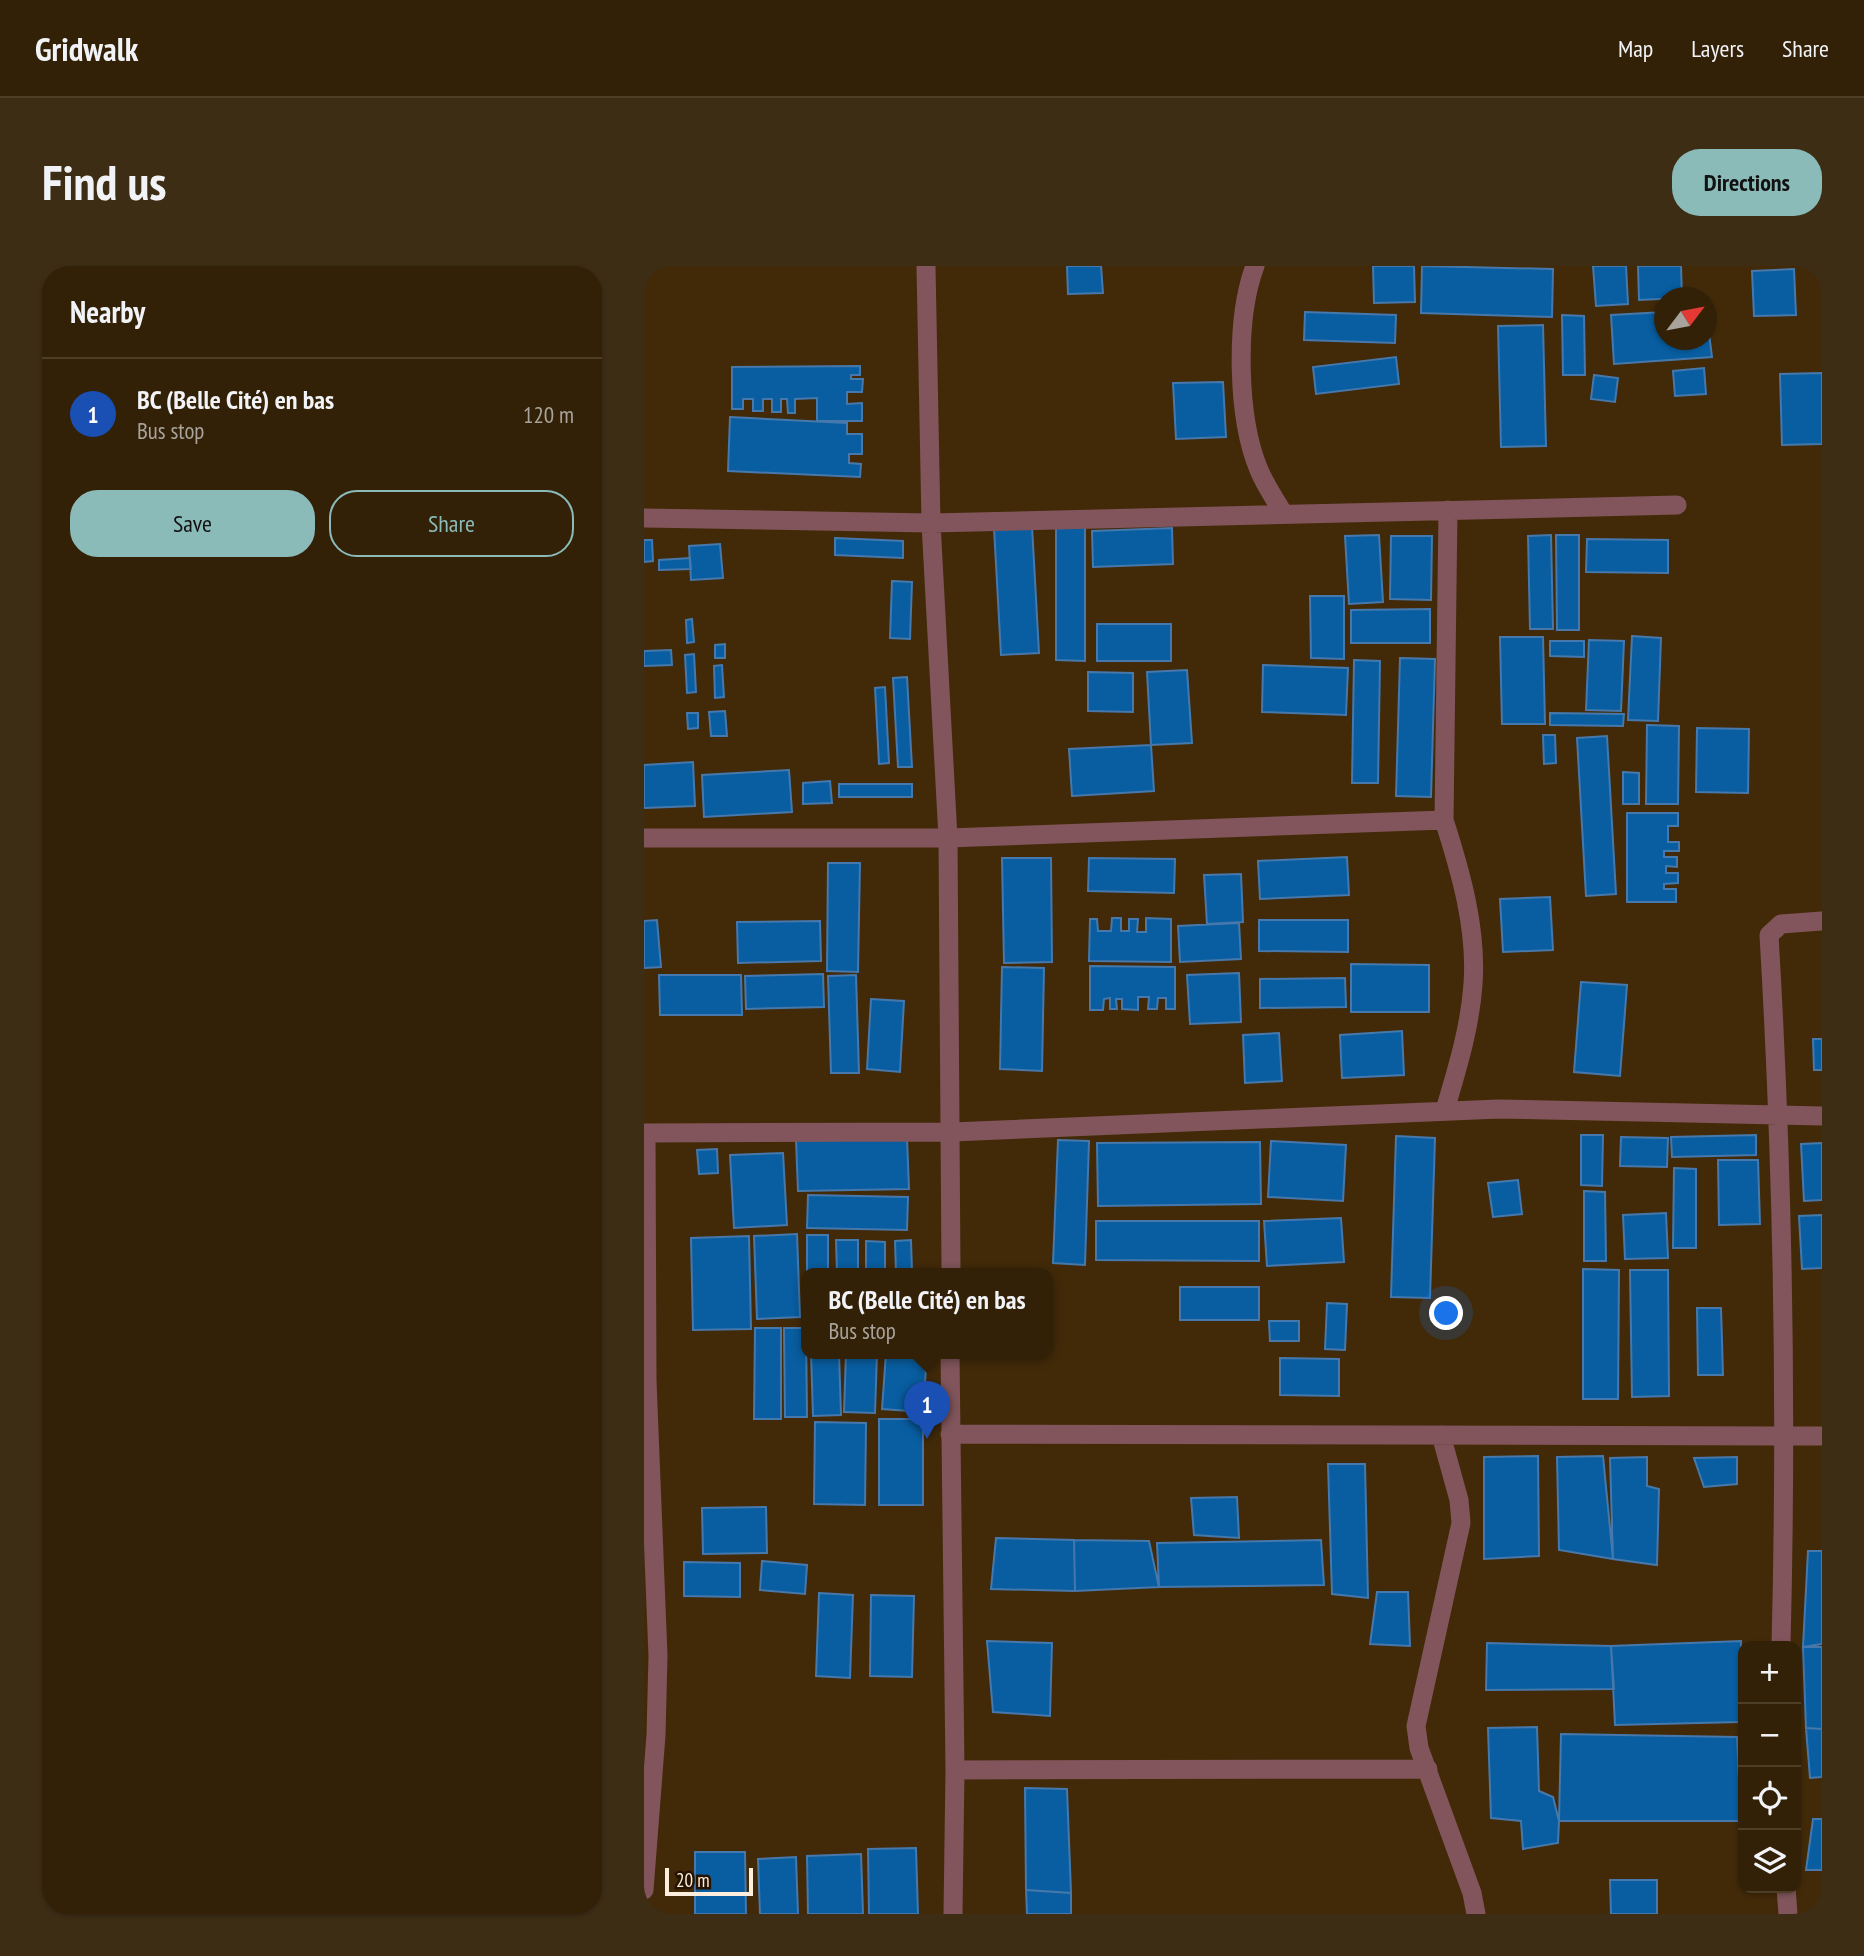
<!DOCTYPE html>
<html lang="en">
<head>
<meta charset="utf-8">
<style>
	:root { --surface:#322007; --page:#3d2d15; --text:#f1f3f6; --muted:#a8a39b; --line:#4d3e28; --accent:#8bbbb9 }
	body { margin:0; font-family:"PT Sans Narrow",sans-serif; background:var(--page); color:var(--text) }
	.controls { position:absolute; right:21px; bottom:21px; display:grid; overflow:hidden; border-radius:14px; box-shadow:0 2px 5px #0004 }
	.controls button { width:63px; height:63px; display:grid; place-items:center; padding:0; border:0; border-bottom:2px solid var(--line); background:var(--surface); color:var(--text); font:35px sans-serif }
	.compass { position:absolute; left:1010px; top:21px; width:63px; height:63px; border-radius:50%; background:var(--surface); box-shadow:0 2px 5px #0004; rotate:58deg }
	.scale { position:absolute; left:21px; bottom:18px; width:88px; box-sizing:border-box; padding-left:7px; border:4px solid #feeedd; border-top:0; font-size:19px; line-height:24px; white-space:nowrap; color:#feeedd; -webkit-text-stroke:5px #251300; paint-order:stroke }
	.you { position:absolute; left:803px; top:1048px; width:24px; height:24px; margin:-18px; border:5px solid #fff; border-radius:50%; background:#1a73e8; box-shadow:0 0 0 10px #1a73e833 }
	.badge { display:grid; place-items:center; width:46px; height:46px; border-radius:50%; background:var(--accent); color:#fff; font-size:23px; font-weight:700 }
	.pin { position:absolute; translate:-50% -58px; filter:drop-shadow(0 2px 4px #0008) }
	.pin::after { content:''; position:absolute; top:37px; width:24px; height:21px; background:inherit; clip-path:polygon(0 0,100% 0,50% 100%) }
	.popup { position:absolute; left:157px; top:1002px; width:252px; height:91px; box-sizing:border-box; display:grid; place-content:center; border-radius:14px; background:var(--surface); filter:drop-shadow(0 2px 5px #0005); font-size:23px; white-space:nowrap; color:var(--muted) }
	.popup b { font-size:26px; color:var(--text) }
	.popup::after { content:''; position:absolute; left:50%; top:100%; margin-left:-14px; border:14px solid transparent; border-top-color:var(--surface) }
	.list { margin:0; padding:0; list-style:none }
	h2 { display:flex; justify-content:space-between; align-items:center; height:91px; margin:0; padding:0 28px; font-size:30px }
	h2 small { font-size:23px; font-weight:400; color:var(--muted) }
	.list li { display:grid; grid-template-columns:46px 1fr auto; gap:21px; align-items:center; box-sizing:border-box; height:112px; padding:0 28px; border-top:2px solid var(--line) }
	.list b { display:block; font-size:26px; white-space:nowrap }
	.list p { margin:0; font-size:23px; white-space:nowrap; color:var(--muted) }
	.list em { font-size:23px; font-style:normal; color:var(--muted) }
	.actions { display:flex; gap:14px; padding:21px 28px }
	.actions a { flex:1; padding:16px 0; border:2px solid var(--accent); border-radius:28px; text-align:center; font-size:24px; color:var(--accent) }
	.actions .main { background:var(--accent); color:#111 }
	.icon { flex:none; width:38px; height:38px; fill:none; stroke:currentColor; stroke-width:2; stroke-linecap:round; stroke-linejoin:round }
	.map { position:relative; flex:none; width:1178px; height:1648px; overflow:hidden; border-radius:28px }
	header { display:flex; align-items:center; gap:42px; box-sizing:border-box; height:98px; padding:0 35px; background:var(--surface); border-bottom:2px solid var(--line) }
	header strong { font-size:33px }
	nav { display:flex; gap:38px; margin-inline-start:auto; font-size:24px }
	.intro { display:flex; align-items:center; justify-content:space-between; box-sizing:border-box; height:168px; padding:0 42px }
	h1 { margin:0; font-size:49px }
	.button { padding:18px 32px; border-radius:28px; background:var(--accent); color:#111; font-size:24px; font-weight:700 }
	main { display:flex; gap:42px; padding:0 42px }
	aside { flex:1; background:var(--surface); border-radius:28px; box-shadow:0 2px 5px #0004 }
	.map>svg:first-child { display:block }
</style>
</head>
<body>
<header>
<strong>Gridwalk</strong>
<nav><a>Map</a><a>Layers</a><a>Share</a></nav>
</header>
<div class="intro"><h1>Find us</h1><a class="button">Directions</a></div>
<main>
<aside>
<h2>Nearby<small></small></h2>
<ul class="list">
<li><span class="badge" style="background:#1a4fb4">1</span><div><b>BC (Belle Cité) en bas</b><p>Bus stop</p></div><em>120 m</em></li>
</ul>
<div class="actions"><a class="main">Save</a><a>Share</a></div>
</aside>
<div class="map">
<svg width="1178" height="1648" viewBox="0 0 1178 1648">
	<rect width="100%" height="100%" fill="#422a09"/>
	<path fill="#085ea1" stroke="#4678ab" stroke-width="2" d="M423,0h34l2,27 -35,1z
		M729,0h41l1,36 -41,1z
		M778,0l131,3 -1,48 -131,-4z
		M949,0h33l2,38 -32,2z
		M994,0h43l1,32 -43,2z
		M1150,3l2,46 -42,1 -2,-45z
		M1062,43l6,48 -98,7 -3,-49 53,-3v28h42z
		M661,46l91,3 -1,28 -91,-3z
		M918,49l22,1 1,59h-22z
		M899,59l3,121 -45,1 -3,-121z
		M752,91l3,27 -83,10 -3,-27z
		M216,100v9h-9v4h12l-1,13h-15v12l15,-1v18h-45v-23l-22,1v14h-7l-1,-14h-6v13h-9v-13h-9v12h-10v-12h-10v10h-11v-42z
		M1060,102l2,26 -31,2 -2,-25z
		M1178,107v71l-40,1 -2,-71z
		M950,109l24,3 -3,24 -24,-3z
		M579,116l3,55 -50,2 -3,-56z
		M86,151l117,6v11h15v20h-13v9l12,1 -1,13 -132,-6z
		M388,260l7,127 -38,2 -7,-127z
		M412,261h29v134l-29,-1z
		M528,262l1,36 -80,3 -1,-36z
		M735,269l4,67 -34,2 -4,-68z
		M907,269l2,94h-23l-2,-93z
		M912,269h23v95h-22z
		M747,270h41l-1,64 -41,-1z
		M191,272l68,3v17l-68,-3z
		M943,273l81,1v33l-82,-1z
		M0,274h8l1,21 -9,1z
		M76,278l3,34 -32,2 -2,-34z
		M46,292l1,11 -32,1v-10z
		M248,315l20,1 -2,57 -20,-1z
		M666,330h34v63l-33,-1z
		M786,343v34h-79v-33z
		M48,353l2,23 -7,1 -1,-23z
		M453,358h74v37h-74z
		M988,370l29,2 -3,83 -30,-1z
		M856,371h43l2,87h-43z
		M945,374l35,1 -3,70 -35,-1z
		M906,375h34v16l-34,-1z
		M81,378v14h-10v-13z
		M27,384l1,15 -28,1v-15z
		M50,388l2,38 -9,1 -2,-38z
		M756,392l35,1 -4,138 -35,-1z
		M710,394l26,1 -2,122h-26z
		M78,399l2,32 -9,1 -1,-32z
		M619,399l85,3 -2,47 -84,-3z
		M543,404l5,73 -41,2 -4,-73z
		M444,406l45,1v39l-45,-1z
		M263,411l5,90h-14l-5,-89z
		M241,421l4,76 -10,1 -4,-76z
		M81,445l2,25h-16l-2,-24z
		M43,447h11v15l-10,1z
		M906,447l74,1 -1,12 -73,-1z
		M1003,459l32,1 -1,78h-32z
		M1053,462l52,1 -1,64 -52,-1z
		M899,469h12l1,28 -12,1z
		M963,470l9,158 -30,2 -9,-158z
		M507,479l3,46 -82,5 -3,-47z
		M49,496l2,44 -51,2v-43z
		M145,504l3,42 -88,5 -2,-42z
		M979,506l16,1v31h-16z
		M186,515l2,22 -29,1v-21z
		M195,518h73v13h-73z
		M983,547h51v13h-10v16h11v9h-15v6h13v10l-11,-1v7h12v10l-14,1v5h12v13h-49z
		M703,591l2,38 -89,4 -2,-38z
		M358,592h49l1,104 -48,1z
		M445,592l86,1 -1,34 -86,-2z
		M184,597h32l-2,109 -31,-1z
		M597,608l2,48 -36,2 -3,-49z
		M906,631l3,53 -50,2 -3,-53z
		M468,652h9v13h8v-12h9l-1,13h9v-14l25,1v43l-82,-1 1,-42h7l1,12h13z
		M13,654l4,47 -17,1v-47z
		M615,654h89v32l-89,-1z
		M176,655l1,40 -83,2 -1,-41z
		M595,657l2,36 -61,3 -2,-36z
		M707,698l78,1v47h-78z
		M446,700l85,1v42h-9v-11h-8l-1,11h-9l1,-12h-11v13l-16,-1v-10h-6l1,10h-7v-11l-6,1 -1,11h-13z
		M358,701l42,1 -2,103 -42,-2z
		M595,707l2,49 -51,2 -3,-49z
		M179,708l1,33 -78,2 -1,-33z
		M15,709h82l1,40h-82z
		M212,709l3,98h-28l-3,-97z
		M701,712l1,29 -86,1v-29z
		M937,716l46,3 -7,91 -46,-4z
		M227,733l33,2 -4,71 -33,-3z
		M758,765l2,44 -62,3 -2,-43z
		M635,767l3,48 -37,2 -2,-48z
		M1169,773h9v31h-8z
		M937,869h22l-1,51 -21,-1z
		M1112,869v20l-84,2 -1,-20z
		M752,870l39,2 -5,160 -39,-1z
		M977,871l47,1 -1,29 -47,-1z
		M263,872l2,51 -111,2 -2,-51z
		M414,874l31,1 -4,124 -32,-2z
		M627,875l75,4 -3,56 -75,-4z
		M616,876l1,62 -163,2 -1,-63z
		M1178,877v57l-18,1 -3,-57z
		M73,883l1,24 -19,1 -2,-24z
		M139,887l4,72 -53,3 -4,-73z
		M1074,894h40l2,64 -41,1z
		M1030,902l22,1v79h-23z
		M874,914l4,34 -29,3 -5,-34z
		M940,925l21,1 1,69h-22z
		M164,929l100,2 -1,33 -100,-2z
		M1022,947l2,45 -43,1 -2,-44z
		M1178,949v53l-20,1 -3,-53z
		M697,952l3,44 -77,4 -3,-45z
		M452,955h163v40l-163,-1z
		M153,968l3,83 -43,2 -3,-83z
		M163,969h21v38h-21z
		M105,970l2,93 -58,1 -2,-92z
		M192,974h22v33h-21z
		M267,974l1,33h-16l-1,-32z
		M222,975l19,1v31h-19z
		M939,1003l36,1 -1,129h-35z
		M986,1004h38l1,126 -37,1z
		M536,1021h79v33h-79z
		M683,1037l20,1 -2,46 -20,-1z
		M1053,1042h24l2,67h-25z
		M625,1055h30v20h-29z
		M111,1062h26v91h-27z
		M140,1062h22l1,89h-22z
		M167,1087h28l2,62 -28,1z
		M202,1087h31l-2,60 -31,-1z
		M242,1087h41l-4,59 -41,-3z
		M636,1092l59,1v37l-59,-1z
		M235,1153h44v86h-44z
		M171,1156l51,1 -1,82 -51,-1z
		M894,1190l1,100 -55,3v-102z
		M959,1190l10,103 -54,-9 -2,-93z
		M1003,1191v29l12,3 -2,76 -44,-6 -3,-101z
		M1093,1191v27l-33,3 -10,-29z
		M684,1198h37l3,134 -36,-4z
		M593,1231l2,41 -45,-3 -3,-37z
		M122,1241l1,46 -64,1 -1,-46z
		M352,1272l78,2 1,51 -84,-2z
		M430,1274l75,1 10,46 -84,4z
		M677,1274l3,45 -165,2 -2,-44z
		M1164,1285h14v93l-19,3z
		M118,1295l45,4 -2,29 -45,-4z
		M40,1296l56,1v34l-56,-1z
		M733,1326h31l2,54 -40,-2z
		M175,1327l34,2 -3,83 -34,-2z
		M227,1329l43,1 -2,81 -42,-1z
		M343,1375l65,2 -2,73 -57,-4z
		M1097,1375l-1,81 -125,3 -4,-79z
		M843,1377l124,3 3,43 -128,1z
		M1159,1381h19v82l-16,-1z
		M893,1461l2,64 14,6 6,24 -1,22 -35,6 -2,-28 -30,-3 -3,-90z
		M1162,1462l16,1v48l-12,1z
		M917,1468l176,3 4,84h-182z
		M381,1522l42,1 4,104 -45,-3z
		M1169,1553h9v51h-16z
		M272,1582l2,66h-49l-1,-65z
		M51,1586h50l1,62h-51z
		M217,1588l2,60h-55l-1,-58z
		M152,1591l2,57h-38l-2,-55z
		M966,1614h47v34h-46z
		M382,1624l45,3v21h-44z"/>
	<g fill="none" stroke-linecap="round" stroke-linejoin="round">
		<path stroke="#81555b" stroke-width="19" d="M282,0l5,257 17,315 3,435
			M611,0c-20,53 -18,152 4,204 6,15 16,29 24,43
			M0,252l287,5 746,-18
			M0,572h304l496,-18
			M801,844c12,-41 25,-82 28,-126 4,-55 -12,-111 -29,-164l4,-310
			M0,867l308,-1 547,-23 323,7
			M306,1087l5,417 -2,144
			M306,1168l872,2
			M797,1169l18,65 2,23 -45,203 3,22 53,145 4,21
			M1137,1380c6,-237 2,-474 -12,-711l12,-11 41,-3
			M311,1504l473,-1
			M1142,1622l2,26
			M0,1624l12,-155 2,-79 -11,-275 -1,-248"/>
	</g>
</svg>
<div class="controls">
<button>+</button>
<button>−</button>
<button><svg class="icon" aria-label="locate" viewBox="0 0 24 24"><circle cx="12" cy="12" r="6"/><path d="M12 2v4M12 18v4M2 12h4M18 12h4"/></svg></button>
<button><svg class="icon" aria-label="layers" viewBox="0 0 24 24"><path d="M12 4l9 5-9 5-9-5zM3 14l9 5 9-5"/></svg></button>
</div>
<svg class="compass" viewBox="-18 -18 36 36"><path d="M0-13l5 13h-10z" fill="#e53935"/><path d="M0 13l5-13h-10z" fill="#a8a39b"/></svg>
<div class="scale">20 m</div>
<div class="you"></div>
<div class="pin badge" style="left:283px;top:1173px;background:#1a4fb4">1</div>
<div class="popup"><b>BC (Belle Cité) en bas</b>Bus stop</div>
</div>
</main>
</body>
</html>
